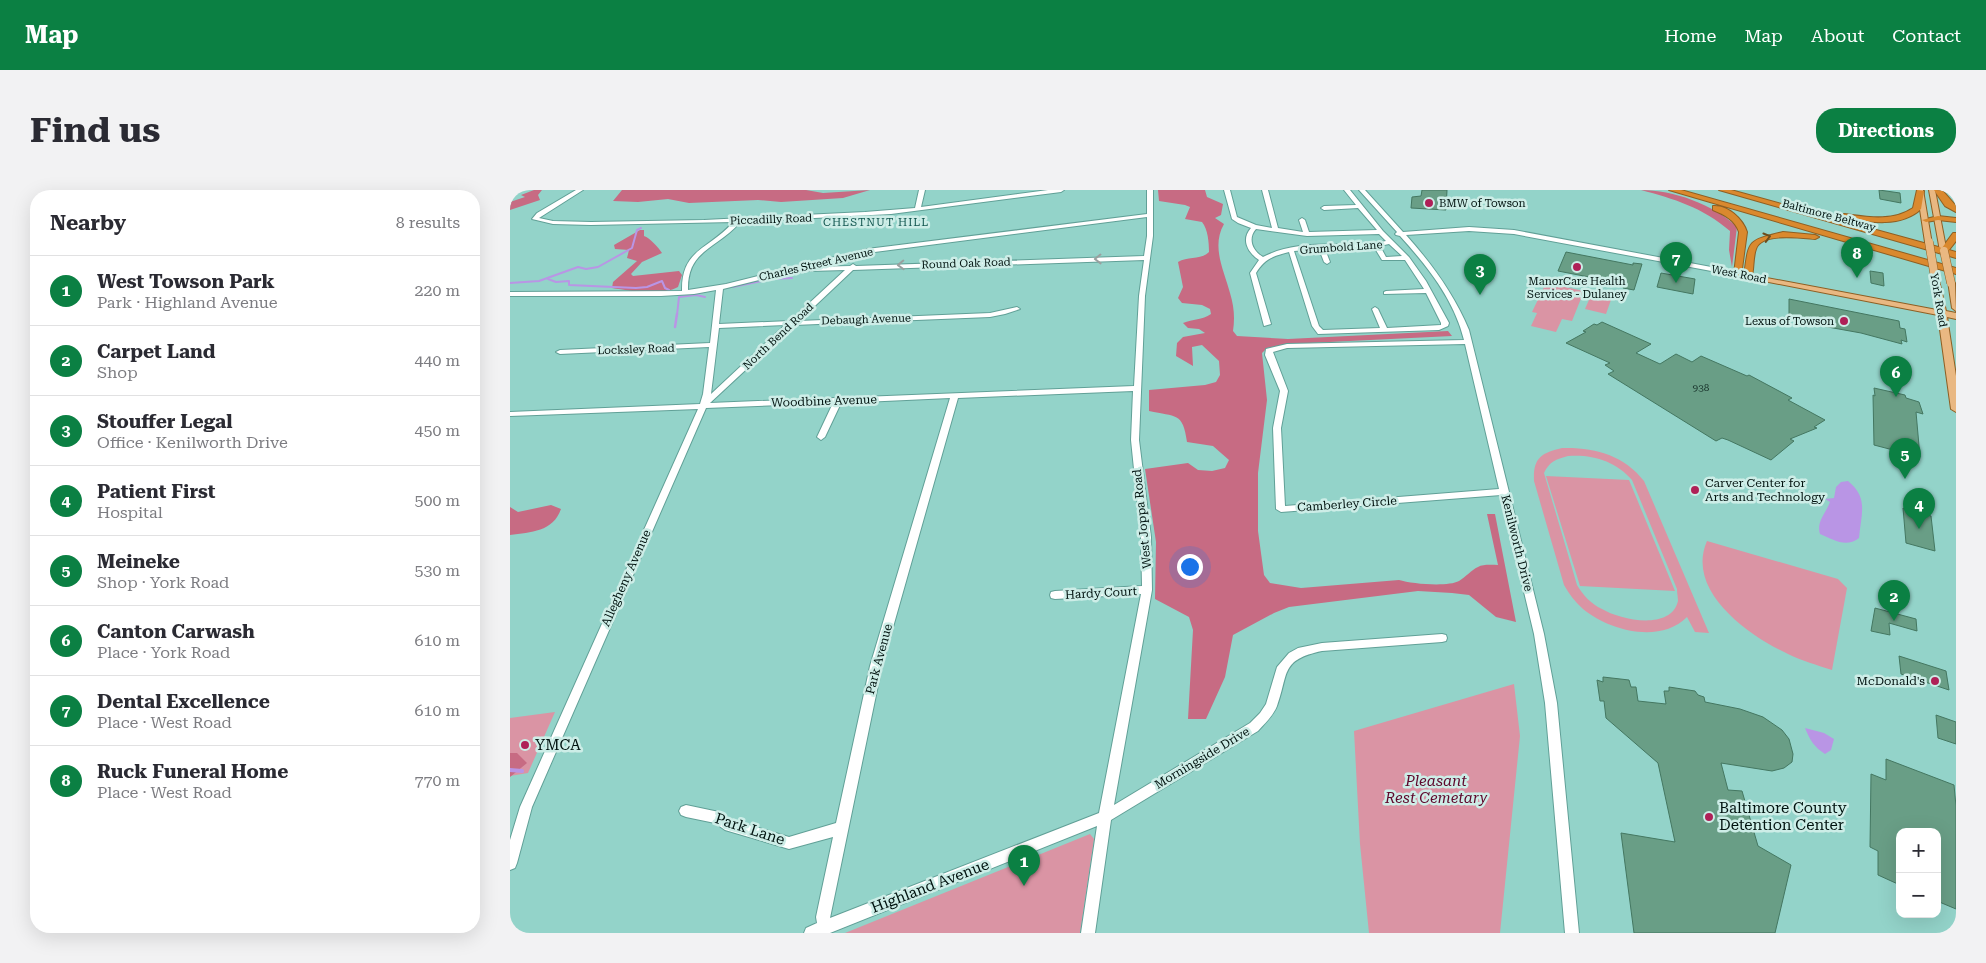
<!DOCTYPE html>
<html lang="en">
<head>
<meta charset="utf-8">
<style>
	:root { --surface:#fff; --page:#f2f2f3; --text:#2b2b33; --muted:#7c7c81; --line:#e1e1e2; --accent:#0b8043 }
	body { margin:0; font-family:"Roboto Serif",serif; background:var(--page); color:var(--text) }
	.controls { position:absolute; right:15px; bottom:15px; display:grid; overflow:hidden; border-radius:10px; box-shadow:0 5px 20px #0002 }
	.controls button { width:45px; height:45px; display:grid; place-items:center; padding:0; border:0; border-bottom:1px solid var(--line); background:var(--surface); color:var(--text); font:25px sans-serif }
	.you { position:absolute; left:679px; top:376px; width:18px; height:18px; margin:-12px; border:4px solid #fff; border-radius:50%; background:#1a73e8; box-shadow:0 0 0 8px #1a73e833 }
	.badge { display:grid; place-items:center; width:32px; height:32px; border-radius:50%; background:var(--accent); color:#fff; font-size:16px; font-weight:700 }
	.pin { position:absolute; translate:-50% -41px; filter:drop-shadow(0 1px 2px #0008) }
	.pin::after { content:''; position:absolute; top:26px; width:18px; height:15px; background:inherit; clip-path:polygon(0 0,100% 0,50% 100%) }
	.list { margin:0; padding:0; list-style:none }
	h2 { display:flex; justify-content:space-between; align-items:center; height:65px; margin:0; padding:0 20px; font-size:21px }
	h2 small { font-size:16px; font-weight:400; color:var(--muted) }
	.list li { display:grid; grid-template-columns:32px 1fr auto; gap:15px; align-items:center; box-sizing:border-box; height:70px; padding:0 20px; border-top:1px solid var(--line) }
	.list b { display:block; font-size:19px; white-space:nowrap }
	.list p { margin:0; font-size:16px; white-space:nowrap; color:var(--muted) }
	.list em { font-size:16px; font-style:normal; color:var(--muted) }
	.map { position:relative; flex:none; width:1446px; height:743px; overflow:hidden; border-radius:20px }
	header { display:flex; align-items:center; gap:30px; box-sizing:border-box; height:70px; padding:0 25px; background:var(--accent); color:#fff }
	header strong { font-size:24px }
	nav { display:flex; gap:28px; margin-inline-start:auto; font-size:18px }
	.intro { display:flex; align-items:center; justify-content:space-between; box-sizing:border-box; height:120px; padding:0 30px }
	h1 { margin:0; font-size:35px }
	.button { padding:12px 22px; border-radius:20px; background:var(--accent); color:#fff; font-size:18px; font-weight:700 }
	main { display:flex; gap:30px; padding:0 30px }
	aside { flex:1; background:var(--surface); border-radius:20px; box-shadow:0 5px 20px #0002 }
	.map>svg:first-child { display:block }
</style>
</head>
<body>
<header>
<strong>Map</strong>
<nav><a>Home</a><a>Map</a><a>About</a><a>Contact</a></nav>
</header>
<div class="intro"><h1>Find us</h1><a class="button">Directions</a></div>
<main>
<aside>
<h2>Nearby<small>8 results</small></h2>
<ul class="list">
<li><span class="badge">1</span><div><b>West Towson Park</b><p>Park · Highland Avenue</p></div><em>220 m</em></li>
<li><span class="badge">2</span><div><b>Carpet Land</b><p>Shop</p></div><em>440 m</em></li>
<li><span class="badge">3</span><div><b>Stouffer Legal</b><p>Office · Kenilworth Drive</p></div><em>450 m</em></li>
<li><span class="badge">4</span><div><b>Patient First</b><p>Hospital</p></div><em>500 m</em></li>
<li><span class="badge">5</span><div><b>Meineke</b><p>Shop · York Road</p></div><em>530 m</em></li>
<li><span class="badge">6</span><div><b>Canton Carwash</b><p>Place · York Road</p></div><em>610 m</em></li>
<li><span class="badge">7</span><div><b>Dental Excellence</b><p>Place · West Road</p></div><em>610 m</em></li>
<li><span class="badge">8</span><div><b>Ruck Funeral Home</b><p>Place · West Road</p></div><em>770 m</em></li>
</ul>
</aside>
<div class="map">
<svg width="1446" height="743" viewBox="0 0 1446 743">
	<rect width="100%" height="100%" fill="#93d3c9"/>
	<path fill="#da94a4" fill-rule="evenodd" d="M1036,93l38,8 -12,30 -10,-2 -6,13 -25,-6 6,-13 -5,-1z
		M1082,103l20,4 -6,17 -21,-5z
		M1052,258c32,-1 62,7 82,33l65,152 -14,-1 -8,-15c-27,27 -77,14 -104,-8 -8,-7 -14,-15 -19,-24l-30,-104c-1,-23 7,-28 28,-33zM1058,266c24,-2 48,5 64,24l45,109c0,4 1,9 1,12 -7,30 -58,19 -76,8 -11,-5 -19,-14 -25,-24l-33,-112c5,-11 12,-14 24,-17z
		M1036,286l83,4 46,111 -95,-5z
		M1197,351l131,38 9,9 -15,82c-15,-5 -30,-9 -44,-16 -39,-18 -103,-63 -81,-113z
		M1004,494l6,52 -20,197h-131l-9,-89 -6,-113z
		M45,522l-27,61 -18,3v-58z
		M580,644l4,5 -14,94h-235z"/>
	<path fill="#c76b83" d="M24,0h8l-4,5 2,5 -30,10v-8l15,-5 -4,-2z
		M112,0h184l17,3 47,-3 -27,8 -62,4 -23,-2 -69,3 -21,-4 -30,3 -25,-1z
		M648,0h47l2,7 16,7 -2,11 -6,3 9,6c-13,23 0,46 6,69 4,13 5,25 3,38l4,5 51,3 160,-8 4,5 -164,8 -21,4 -5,5 5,47 -9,73v58l6,44 6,8 31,5 98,-8c13,4 49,7 60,1 7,-4 12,-11 19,-14 5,-3 14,-2 20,-2l-11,-51h8l21,108 -20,-5 -27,-22 -17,-2 -34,-2 -129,16 -15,6 -41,22 -8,42 -19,42h-18l5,-89 -4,-13 -34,-18 1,-57 -11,-73 43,-6 10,7 14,1 13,-3 4,-8 -16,-14 -26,-4c-4,-30 -11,-25 -38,-31v-21l56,-5 11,-3 4,-7 -1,-14 -17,-16 -10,2 1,19 -17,-10 1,-13 6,-6 22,-4 -6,-4 -11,-1 -5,-5c10,-4 19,-3 28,-9l-1,-5 -8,-4 -20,-2 -4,-5 5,-11 -5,-25c10,-6 23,-2 31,-10 0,-9 -1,-23 -7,-30l-17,-3 5,-12 -5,-2 -26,-4z
		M1131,0c32,0 72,14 96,37l-5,40 -3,-17 1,-19c-28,-24 -56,-32 -89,-41z
		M130,40h4v6c6,2 15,12 18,17l-20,9 -11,12 2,2 46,-5 3,4 -4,12c-16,9 -48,4 -66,1l1,-6 24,-21 -10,-3 2,-8 -14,-1 -1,-4z
		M41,315l10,4c-8,23 -30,23 -51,26v-28l8,5z
		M0,563h7l10,10 -17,14z"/>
	<path fill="#b995e5" d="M1338,291c21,17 13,33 11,57 -13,10 -25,2 -39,-4 -4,-12 6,-21 10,-32l-5,-3 9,-1 2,-11 5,-5z
		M1295,538l19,5 10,6 -3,11 -6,4c-11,-7 -15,-14 -20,-26z"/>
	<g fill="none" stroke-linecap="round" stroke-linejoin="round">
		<path stroke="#b995e5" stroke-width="2" d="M38,89l8,3 13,-1v4l67,3 11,-1 15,-6 3,7 4,2
			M0,93l29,-2 39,-14 8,2 12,-2 34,-19 5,-18 4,-2
			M223,97l38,-8 21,-1
			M167,125l2,-18 17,-2 9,2"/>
		<path stroke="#b995e5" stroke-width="2.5" d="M165,137l2,-13"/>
		<path stroke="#b995e5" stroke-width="4" d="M0,580l12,1"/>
	</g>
	<path fill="#699e86" stroke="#447761" d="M912,0h25l-1,20 -35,-2 1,-11 9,-1z
		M1369,0l21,3 1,10 -21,-4z
		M1056,62l67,13v-2l9,1 -8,26 -11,-2 2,-4 -67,-13z
		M1360,81l13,2 1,13 -13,-3z
		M1151,83l34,6 -2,15 -36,-7z
		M1279,109l110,22 1,7 5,1 2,13 -6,-2 1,4 -41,-11 -72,-13z
		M1092,132l49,22 -15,9 24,11 16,-10 16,8 9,-6 46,20 2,-1 43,23 -4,2 37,20 -11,7 3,1 -27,11 4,2 -23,19 -43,-20 -6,-2 -6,3 -108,-67 6,-3 -9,-6 5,-2 -44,-20 20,-11 -3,-1 11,-7 3,1z
		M1364,198l31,7 1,3 13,4 4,12 -7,-2 4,45 -46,-12 -1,-50 2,1z
		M1393,318l28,8 4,35 -29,-8z
		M1365,418l41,11 1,12 -28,-8 1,12 -19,-4z
		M1389,466l47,15 3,19 -48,-16z
		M1093,487l26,3 2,7h5l2,14 28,3 -2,-13h5v-4l26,4 3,4 6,2 1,5 35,7 23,8 19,13 7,9 4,15 -1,8 -8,6 -12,3 -51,-8 7,27 14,1 16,55 33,19 -16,68h-141l-13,-100 54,9 -17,-79 -52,-45 -2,-17h-4l-3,-21 6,2z
		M1426,525l20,7v22l-18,-6z
		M1376,569l68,26 2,21v103l-19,-8v-69h-37v53l-22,-10v-24l-8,-4 1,-73 15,6z"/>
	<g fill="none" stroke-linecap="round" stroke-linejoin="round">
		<g stroke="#61a097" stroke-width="2">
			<path id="minor" d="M66,0h7l-44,28 14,3 38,1 113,-2 161,-8 50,-4 4,-18h6l-4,17 127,-17h16l-3,2 -170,22 -151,8c-22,27 -53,27 -52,68l38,-6 141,-35 280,-35v-24h6v46l-8,60 -6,144 12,97 1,53 -38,215 136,-82 10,-10 6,-9 11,-37 12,-14 9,-5 24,-5 120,-9 4,1 1,3 -1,3 -4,1 -120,9c-42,9 -33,22 -45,55 -4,10 -12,17 -19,25l-147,89 -16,113h-14l16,-107 -267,107h-26l2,-5 11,-5 -1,-6 17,-80 -44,12 -64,-19 -10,-7 -29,-6 -5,-2 -2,-4 2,-4 5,-2 33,7 10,7 60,18 47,-14 34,-157 80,-268 -109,5 -16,34 -4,3 -4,-3 16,-34 -127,5 -174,399 -15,56 -2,5 -5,2v-30l10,-33 178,-398 -188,7v-4l190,-8 3,-10 6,-47 -149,7 -4,-2 4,-2 150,-7 6,-53 -22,4 -33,2h-151v-4l172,-1c-1,-43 29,-42 51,-69l-142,3 -38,-1 -21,-5 5,-6zM637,27v19l-3,20 -288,10 -3,-2 -3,2 -40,1 57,-14zM634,70l-5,36 -5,90 -424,17 84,-78 196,-8 15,-3 15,-5 -3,-2 -27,6 -191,8 54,-51zM298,78v2l2,1 35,-1 -55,51 -71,3 4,-35zM275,135l-74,69 8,-66zM623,201l-2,49 10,97 1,49 -87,5 -4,1 -1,3 1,3 4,1 86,-5 -42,219 -269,105 52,-252 76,-268z
				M714,0h6l7,27 19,8 16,3 -10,-38h6l10,38 25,4 -4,-12 3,-2 3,2 4,12 68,-2 -19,-22 -34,2 -3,-2 3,-2 32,-1 -12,-15h6l33,41 26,26 17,24 23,42 -1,3 -9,4 -121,4 -6,-8 -23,-74c-16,4 -24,7 -33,21l15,51 -7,2 -14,-53 9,-13c-12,-8 -18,-21 -8,-32l-13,-5 -6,-4zM746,39l51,7 72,-2 7,7c-40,8 -85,-4 -123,16 -10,-6 -16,-18 -7,-28zM879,54l13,12 -16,1 -6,-11zM864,57l8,13h23l19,29 -38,2 -2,1v2l42,-1 15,30v2l-54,3 -9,-19 -3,-2 -3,2 8,19 -57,2 -4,-4 -25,-75 25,-2 5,13 3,2 3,-2 -5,-13z
				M849,0h6l38,42 66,-5 45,3 224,42 3,2 -3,2 -224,-42 -45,-3 -63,4c26,29 48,59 63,95l75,304 13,69 22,230h-14l-20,-230 -11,-69 -33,-139 -220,17 -5,-3 -3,-81 7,-37 -15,-36 1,-6 21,-5 177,-4c-10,-41 -37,-74 -64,-104l-4,-1 -1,-1 2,-2zM955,154l34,145 -214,17 -4,-78 7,-37 -15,-39 14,-4z"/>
		</g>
		<g stroke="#8e5f23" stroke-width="2">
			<path id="major" d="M1407,0h6l9,54 -7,-2z
				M1419,0h6l12,63 -7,-2z
				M1225,82l202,38 -6,-32 7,-2 8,35 10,2v6l-9,-2 9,59v36l-5,-3 -13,-94 -200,-39 -4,-2z
				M1438,91l7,2 1,28 -4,-3z"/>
		</g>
		<g stroke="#8e5f23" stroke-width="2">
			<path id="highway" d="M1159,0h12l275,78v6z
				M1209,0h12l211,58 11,-15h3v8l-7,9 7,2v6z
				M1407,0l7,1 -3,18c-20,19 -53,13 -77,9l-4,-2 4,-2c23,3 48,8 69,-6z
				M1424,0h8l14,16v6l-11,-6z
				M1203,16c15,-1 30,13 34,26l-6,44 -3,1 -4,-3 5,-42c-4,-12 -14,-17 -26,-22z
				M1428,26l18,2v4l-18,-2 -12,2 -4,-2z
				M1273,42l32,3 4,2 -4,2c-13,-1 -54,-7 -59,10 -3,8 -2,18 -4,27l-4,3 -3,-1 -1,-2c5,-37 3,-35 39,-44z"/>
		</g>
		<use href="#minor" fill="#fff" fill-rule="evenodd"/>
		<use href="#major" fill="#e9b882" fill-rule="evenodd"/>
		<use href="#highway" fill="#da892e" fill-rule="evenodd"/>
		<g stroke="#8e5f23" stroke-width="9" stroke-linecap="butt">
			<path id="major-bridge" d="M1419,52l6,36
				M1434,61l7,32"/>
		</g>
		<use href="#major-bridge" stroke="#e9b882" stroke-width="8"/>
	</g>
	<defs><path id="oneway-chevron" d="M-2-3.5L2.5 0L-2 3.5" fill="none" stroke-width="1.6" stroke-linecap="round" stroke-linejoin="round" transform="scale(1.25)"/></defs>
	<use stroke="#6d4e1e" href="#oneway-chevron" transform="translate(1257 47) rotate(-16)"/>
	<g stroke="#99a09f">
		<use href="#oneway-chevron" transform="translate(588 69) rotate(179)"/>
		<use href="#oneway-chevron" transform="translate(391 75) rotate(178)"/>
	</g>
	<g fill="#af2057" stroke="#cdede7" stroke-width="2">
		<circle cx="919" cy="13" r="5"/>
		<circle cx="1067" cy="77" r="5"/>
		<circle cx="1334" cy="131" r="5"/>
		<circle cx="1185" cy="300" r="5"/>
		<circle cx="1425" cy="491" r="5"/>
		<circle cx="15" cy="555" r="5"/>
		<circle cx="1199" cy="627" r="5"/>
	</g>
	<g text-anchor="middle" stroke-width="5" stroke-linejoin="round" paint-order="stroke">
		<g font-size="10" fill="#1a352d">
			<text x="1191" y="201">938</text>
		</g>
		<g font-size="11" fill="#00120f" stroke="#cdede7" text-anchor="start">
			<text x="929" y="17">BMW of Towson</text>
			<text x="1067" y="95" text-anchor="middle">ManorCare Health<tspan x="1067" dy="13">Services - Dulaney</tspan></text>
			<text x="1324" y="135" text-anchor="end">Lexus of Towson</text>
		</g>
		<g font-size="11" fill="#00120f" stroke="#cdede7">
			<text transform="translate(1319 25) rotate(15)" y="4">Baltimore Beltway</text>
			<text transform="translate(261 29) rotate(-2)" y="4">Piccadilly Road</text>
			<text transform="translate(831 57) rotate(-4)" y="4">Grumbold Lane</text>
			<text transform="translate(456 73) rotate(-2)" y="4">Round Oak Road</text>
			<text transform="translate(306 74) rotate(-13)" y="4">Charles Street Avenue</text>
			<text transform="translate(1229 84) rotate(11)" y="4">West Road</text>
			<text transform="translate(1429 110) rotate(80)" y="4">York Road</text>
			<text transform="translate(356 129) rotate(-2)" y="4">Debaugh Avenue</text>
			<text transform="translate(268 146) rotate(-43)" y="4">North Bend Road</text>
			<text transform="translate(126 159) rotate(-2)" y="4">Locksley Road</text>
		</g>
		<g font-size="11" letter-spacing="1" fill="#11564f" stroke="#cdede7">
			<text x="366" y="36">CHESTNUT HILL</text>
		</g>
		<g font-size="12" fill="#00120f" stroke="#cdede7">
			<text transform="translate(314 211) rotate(-2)" y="4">Woodbine Avenue</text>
			<text transform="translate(837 314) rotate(-4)" y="4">Camberley Circle</text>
			<text transform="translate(632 329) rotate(-96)" y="4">West Joppa Road</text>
			<text transform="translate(1007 353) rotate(76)" y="4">Kenilworth Drive</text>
			<text transform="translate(116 388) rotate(-66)" y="4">Allegheny Avenue</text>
			<text transform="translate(591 403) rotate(-3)" y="4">Hardy Court</text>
			<text transform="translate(369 469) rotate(-75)" y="4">Park Avenue</text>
			<text transform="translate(692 568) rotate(-31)" y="4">Morningside Drive</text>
		</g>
		<g font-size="12" fill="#00120f" stroke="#cdede7" text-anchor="start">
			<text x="1195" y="297">Carver Center for<tspan x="1195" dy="14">Arts and Technology</tspan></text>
			<text x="1415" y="495" text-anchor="end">McDonald's</text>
		</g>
		<g font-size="15" fill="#00120f" stroke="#cdede7" text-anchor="start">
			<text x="25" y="560">YMCA</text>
			<text x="1209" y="623">Baltimore County<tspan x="1209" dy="17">Detention Center</tspan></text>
		</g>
		<g font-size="15" font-style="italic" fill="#5e072b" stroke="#cdede7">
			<text x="926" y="596">Pleasant<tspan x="926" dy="17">Rest Cemetary</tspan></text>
		</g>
		<g font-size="15" fill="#00120f" stroke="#cdede7">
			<text transform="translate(240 639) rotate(18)" y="5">Park Lane</text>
			<text transform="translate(420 696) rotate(-21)" y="5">Highland Avenue</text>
		</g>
	</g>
</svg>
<div class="controls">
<button>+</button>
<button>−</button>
</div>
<div class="you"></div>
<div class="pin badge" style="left:514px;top:696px">1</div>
<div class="pin badge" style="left:1384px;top:431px">2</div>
<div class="pin badge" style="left:970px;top:105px">3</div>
<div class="pin badge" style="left:1409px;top:339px">4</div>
<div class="pin badge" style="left:1395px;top:289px">5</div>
<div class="pin badge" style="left:1386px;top:207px">6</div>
<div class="pin badge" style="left:1166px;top:93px">7</div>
<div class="pin badge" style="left:1347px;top:88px">8</div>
</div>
</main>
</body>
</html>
